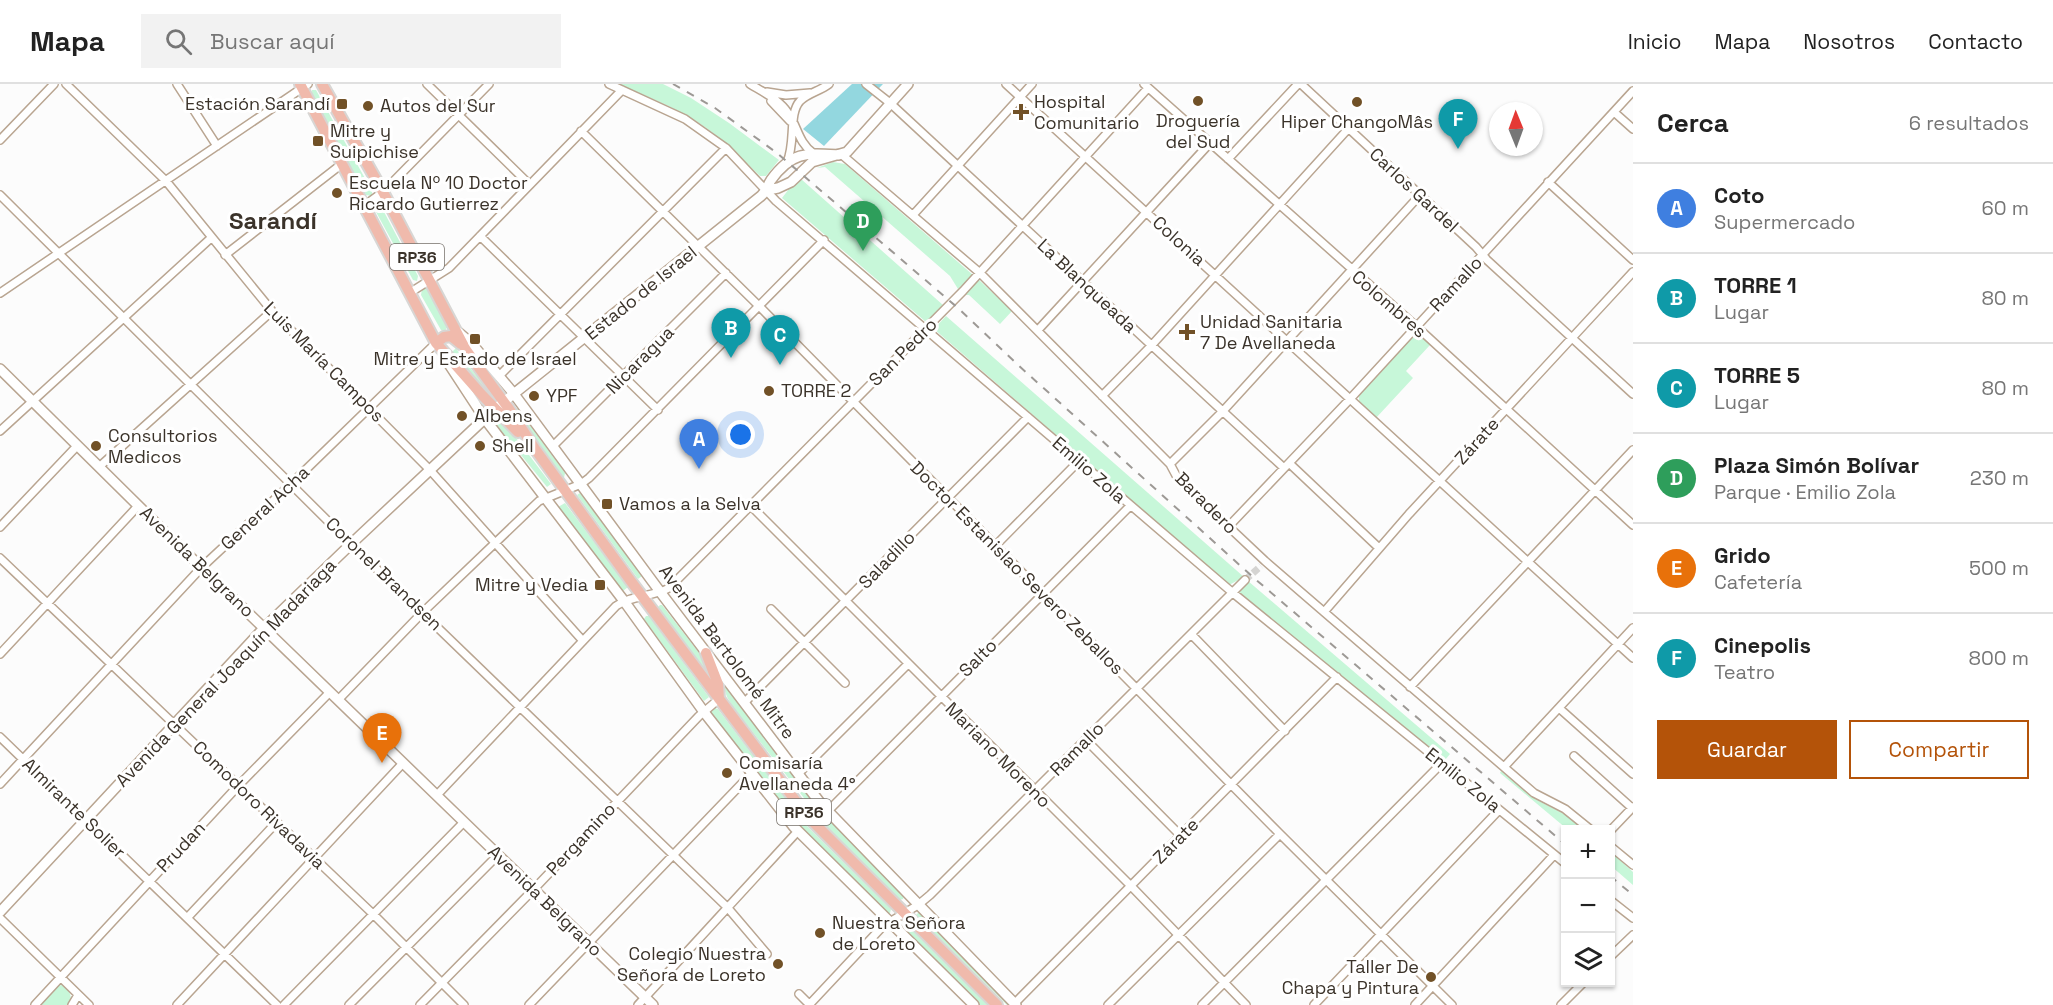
<!DOCTYPE html>
<html lang="es">
<head>
<meta charset="utf-8">
<style>
	:root { --surface:#fff; --page:#f2f2f2; --text:#222; --muted:#767676; --line:#e0e0e0; --accent:#b45309 }
	body { margin:0; font-family:"Space Grotesk",sans-serif; background:var(--page); color:var(--text) }
	.controls { position:absolute; right:18px; bottom:18px; display:grid; overflow:hidden; border-radius:0px; box-shadow:0 2px 4px #0004 }
	.controls button { width:54px; height:54px; display:grid; place-items:center; padding:0; border:0; border-bottom:2px solid var(--line); background:var(--surface); color:var(--text); font:30px sans-serif }
	.compass { position:absolute; left:1489px; top:18px; width:54px; height:54px; border-radius:50%; background:var(--surface); box-shadow:0 2px 4px #0004; rotate:359deg }
	.you { position:absolute; left:741px; top:351px; width:21px; height:21px; margin:-15px; border:4px solid #fff; border-radius:50%; background:#1a73e8; box-shadow:0 0 0 9px #1a73e833 }
	.badge { display:grid; place-items:center; width:39px; height:39px; border-radius:50%; background:var(--accent); color:#fff; font-size:20px; font-weight:700 }
	.pin { position:absolute; translate:-50% -50px; filter:drop-shadow(0 2px 3px #0008) }
	.pin::after { content:''; position:absolute; top:32px; width:21px; height:18px; background:inherit; clip-path:polygon(0 0,100% 0,50% 100%) }
	.list { margin:0; padding:0; list-style:none }
	h2 { display:flex; justify-content:space-between; align-items:center; height:78px; margin:0; padding:0 24px; font-size:26px }
	h2 small { font-size:20px; font-weight:400; color:var(--muted) }
	.list li { display:grid; grid-template-columns:39px 1fr auto; gap:18px; align-items:center; box-sizing:border-box; height:90px; padding:0 24px; border-top:2px solid var(--line) }
	.list b { display:block; font-size:22px; white-space:nowrap }
	.list p { margin:0; font-size:20px; white-space:nowrap; color:var(--muted) }
	.list em { font-size:20px; font-style:normal; color:var(--muted) }
	.actions { display:flex; gap:12px; padding:18px 24px }
	.actions a { flex:1; padding:14px 0; border:2px solid var(--accent); border-radius:0px; text-align:center; font-size:21px; color:var(--accent) }
	.actions .main { background:var(--accent); color:#fff }
	.icon { flex:none; width:33px; height:33px; fill:none; stroke:currentColor; stroke-width:2; stroke-linecap:round; stroke-linejoin:round }
	.map { position:relative; flex:none; width:1633px; height:921px; overflow:hidden }
	header { display:flex; align-items:center; gap:36px; box-sizing:border-box; height:84px; padding:0 30px; background:var(--surface); border-bottom:2px solid var(--line) }
	header strong { font-size:28px }
	nav { display:flex; gap:33px; margin-inline-start:auto; font-size:21px }
	.search { width:420px; height:54px; background:var(--page); display:flex; align-items:center; gap:15px; box-sizing:border-box; padding:0 21px; border-radius:0px; color:var(--muted); font-size:22px }
	main { display:flex }
	aside { flex:1; background:var(--surface) }
	.map>svg:first-child { display:block }
</style>
</head>
<body>
<header>
<strong>Mapa</strong>
<div class="search"><svg class="icon" aria-label="search" viewBox="0 0 24 24"><circle cx="10" cy="10" r="6"/><path d="M15 15l6 6"/></svg>Buscar aquí</div>
<nav><a>Inicio</a><a>Mapa</a><a>Nosotros</a><a>Contacto</a></nav>
</header>
<main>
<div class="map">
<svg width="1633" height="921" viewBox="0 0 1633 921">
	<rect width="100%" height="100%" fill="#fcfcfc"/>
	<path fill="#c7f7d9" d="M619,0h44l28,14 38,25 50,37 -13,16h-6c-20,-19 -40,-40 -64,-55 -24,-15 -51,-25 -77,-37z
		M312,6h4l56,101v5l-6,-1 -55,-101z
		M833,78l12,2 128,111 -15,14 -8,-13 -125,-109 -8,1z
		M801,95l142,126 -17,17 -144,-124 10,-13z
		M379,124l4,2 35,66 -1,5 -4,-1 -37,-68z
		M979,196l33,31 -12,13 -31,-29h-5z
		M425,204l2,1 21,37 -3,5 -4,-1 -20,-35 1,-6z
		M946,232l298,261 -15,8 -295,-256z
		M1415,250l5,1 10,10 -24,26 7,7 -37,40 -17,-16v-8z
		M456,264c10,17 24,30 35,46l-4,3 -38,-42z
		M517,324l48,65 -1,5 -49,-68z
		M501,334l50,66 -4,3 -52,-64z
		M580,409l62,83 -4,3 -61,-84z
		M565,419l63,84 -5,4 -65,-84z
		M1248,497l202,173 -5,6 -206,-167z
		M660,521h2l48,62 5,18 -57,-78z
		M646,532h3l60,81 -5,4 -60,-82z
		M720,592l79,106 105,114 -1,3 -3,1 -75,-75 -92,-118 -6,-10z
		M715,624l3,1 88,116 85,84 -1,4h-3l-86,-84 -48,-58 -43,-58z
		M1501,687l34,28 31,16 18,14h-17l-67,-56z
		M1611,768l22,20v13l-22,-19z
		M919,828l94,93h-6l-91,-90z
		M906,840l82,81h-9l-77,-77z
		M62,901c8,6 11,11 7,20h-28l16,-19z"/>
	<path fill="#93d7df" d="M852,0h31l-59,62 -21,-17z"/>
	<g fill="none" stroke-linecap="round" stroke-linejoin="round">
		<path stroke="#d5d4d2" stroke-width="7" stroke-dasharray="7 3.5" stroke-linecap="butt" d="M1245,496l16,-14"/>
		<g stroke="#b9a591" stroke-width="10">
			<path id="street" d="M66,0l100,97 106,130 158,159 153,171
				M177,0l40,62
				M427,0l102,100
				M609,0l76,35 41,29 50,53 457,392 333,271
				M750,0c13,8 30,16 38,29 10,14 10,29 25,40
				M866,0l24,19 394,365
				M1006,0l627,574
				M1144,0l273,243 216,198
				M1301,0l175,163 11,13 146,134
				M767,8l19,3 24,-2
				M771,17l19,20
				M1614,28l19,17
				M581,47l179,176 520,527 172,171
				M0,56l54,-56
				M841,70l139,119 190,191 8,15 87,82 269,232 31,16 26,21
				M1228,75l70,-75
				M787,78c9,-19 1,-48 13,-61 8,-8 20,-10 29,-17
				M1548,98l85,78
				M0,111l351,349 376,363 40,47
				M365,121l18,-13 106,-108
				M913,131l119,-131
				M480,152l178,174
				M225,171l118,-92
				M411,208l38,-24 173,-178
				M0,209l308,-209
				M1038,246l172,-187
				M499,292l227,-228
				M1102,312l49,-50 197,-217
				M0,347l211,-193
				M553,362l173,-173
				M1289,379l90,85
				M1170,380l53,-53 197,-216
				M99,383l173,-156
				M750,421l381,381 115,119
				M0,443l77,-81
				M1228,443l122,-128 283,-308
				M996,461l82,-83
				M0,474l374,357 90,90
				M771,525l74,74
				M1324,528l85,-98 224,-242
				M1192,551l93,96
				M0,570l138,-148
				M1410,603l223,-237
				M338,616l85,-88 116,-111 42,-17 8,-6 235,-238
				M745,618l283,-285
				M1559,624l74,66
				M0,653l277,268
				M1087,657l94,95
				M1574,672l58,52
				M1504,683l129,-139
				M798,690l110,-110
				M0,700l202,-217 89,-83 145,-141
				M437,711l179,-189c15,-11 37,-9 53,-18l294,-297 185,-203
				M828,727l302,-305
				M1610,747l23,-24
				M1610,762l23,19
				M1610,816l23,18
				M0,834l89,87
				M187,834l89,-95
				M1610,873l23,-22
				M799,910l11,11
				M1015,919l322,-326
				M35,921l203,-219 92,-94
				M72,921l6,-10
				M177,921l226,-242
				M284,921l180,-183
				M349,921l149,-150
				M420,921l114,-116 165,-173 20,-17
				M529,921l222,-231
				M638,921l160,-174
				M809,921l74,-79 35,-21 12,-10 315,-315
				M1108,921l172,-171
				M1202,921l240,-242
				M1314,921l185,-195
				M1415,921l139,-150
				M1561,921l23,-23"/>
		</g>
		<g stroke="#b9a591" stroke-width="12">
			<path id="secondary" d="M768,106l10,-2 13,-6 21,-20 35,-10 61,-68
				M458,248l14,12 42,50 147,199 160,211 195,201
				M447,277l38,58 139,182 80,111 90,115 180,178
				M0,285l176,174 477,462
				M0,828l264,-284 87,-84 145,-136 265,-212c6,-5 6,-10 10,-16 21,-29 36,-27 68,-25"/>
		</g>
		<g stroke="#d8d6d4" stroke-width="14">
			<path id="primary" d="M300,0l136,259 46,52 36,37
				M322,0l61,108 83,158 43,59 26,40 95,131 177,236 190,189
				M436,259l8,-6 7,-1 10,8
				M706,569l12,31 1,15"/>
		</g>
		<use href="#street" stroke="#fff" stroke-width="7"/>
		<use href="#secondary" stroke="#fff" stroke-width="9"/>
		<use href="#primary" stroke="#f0baac" stroke-width="10"/>
		<path stroke="#9d9995" stroke-width="2" stroke-dasharray="8 8" stroke-linecap="butt" d="M673,0l42,24 62,45 181,155 60,57 236,213 312,267
			M1610,792l23,19"/>
	</g>
	<g fill="#715127" stroke="#fff" stroke-width="2">
		<circle cx="1198" cy="17" r="6"/>
		<circle cx="1357" cy="18" r="6"/>
		<rect x="336" y="14" width="12" height="12" rx="3"/>
		<circle cx="368" cy="22" r="6"/>
		<path d="M1018 19h6v6h6v6h-6v6h-6v-6h-6v-6h6z"/>
		<rect x="312" y="51" width="12" height="12" rx="3"/>
		<circle cx="337" cy="109" r="6"/>
		<path d="M1184 239h6v6h6v6h-6v6h-6v-6h-6v-6h6z"/>
		<rect x="469" y="249" width="12" height="12" rx="3"/>
		<circle cx="769" cy="307" r="6"/>
		<circle cx="534" cy="312" r="6"/>
		<circle cx="462" cy="332" r="6"/>
		<circle cx="96" cy="362" r="6"/>
		<circle cx="480" cy="362" r="6"/>
		<rect x="601" y="414" width="12" height="12" rx="3"/>
		<rect x="594" y="495" width="12" height="12" rx="3"/>
		<circle cx="727" cy="689" r="6"/>
		<circle cx="820" cy="849" r="6"/>
		<circle cx="778" cy="880" r="6"/>
		<circle cx="1431" cy="893" r="6"/>
	</g>
	<g text-anchor="middle" stroke-width="6" stroke-linejoin="round" paint-order="stroke">
		<g fill="#fff" stroke="#76706a" stroke-width="1.5">
			<rect x="390" y="160" width="54" height="26" rx="4.5"/>
			<rect x="777" y="715" width="54" height="26" rx="4.5"/>
		</g>
		<g font-size="16" font-weight="bold" fill="#3b332a">
			<text x="417" y="179">RP36</text>
			<text x="804" y="734">RP36</text>
		</g>
		<g font-size="18" fill="#3b332a" stroke="#fff" text-anchor="start">
			<text x="1034" y="24">Hospital<tspan x="1034" dy="21">Comunitario</tspan></text>
			<text x="330" y="26" text-anchor="end">Estación Sarandí</text>
			<text x="380" y="28">Autos del Sur</text>
			<text x="1198" y="43" text-anchor="middle">Droguería<tspan x="1198" dy="21">del Sud</tspan></text>
			<text x="1357" y="44" text-anchor="middle">Hiper ChangoMâs</text>
			<text x="330" y="53">Mitre y<tspan x="330" dy="21">Suipichise</tspan></text>
			<text x="349" y="105">Escuela Nº 10 Doctor<tspan x="349" dy="21">Ricardo Gutierrez</tspan></text>
			<text x="1200" y="244">Unidad Sanitaria<tspan x="1200" dy="21">7 De Avellaneda</tspan></text>
			<text x="475" y="281" text-anchor="middle">Mitre y Estado de Israel</text>
			<text x="781" y="313">TORRE 2</text>
			<text x="546" y="318">YPF</text>
			<text x="474" y="338">Albens</text>
			<text x="108" y="358">Consultorios<tspan x="108" dy="21">Medicos</tspan></text>
			<text x="492" y="368">Shell</text>
			<text x="619" y="426">Vamos a la Selva</text>
			<text x="588" y="507" text-anchor="end">Mitre y Vedia</text>
			<text x="739" y="685">Comisaría<tspan x="739" dy="21">Avellaneda 4°</tspan></text>
			<text x="832" y="845">Nuestra Señora<tspan x="832" dy="21">de Loreto</tspan></text>
			<text x="766" y="876" text-anchor="end">Colegio Nuestra<tspan x="766" dy="21">Señora de Loreto</tspan></text>
			<text x="1419" y="889" text-anchor="end">Taller De<tspan x="1419" dy="21">Chapa y Pintura</tspan></text>
		</g>
		<g font-size="18" fill="#3b332a" stroke="#fff">
			<text transform="translate(1414 106) rotate(43)" y="6">Carlos Gardel</text>
			<text transform="translate(1179 157) rotate(42)" y="6">Colonia</text>
			<text transform="translate(1456 200) rotate(-47)" y="6">Ramallo</text>
			<text transform="translate(1087 202) rotate(43)" y="6">La Blanqueada</text>
			<text transform="translate(641 209) rotate(-39)" y="6">Estado de Israel</text>
			<text transform="translate(1389 220) rotate(41)" y="6">Colombres</text>
			<text transform="translate(903 268) rotate(-45)" y="6">San Pedro</text>
			<text transform="translate(640 276) rotate(-45)" y="6">Nicaragua</text>
			<text transform="translate(324 278) rotate(45)" y="6">Luis María Campos</text>
			<text transform="translate(1477 357) rotate(-48)" y="6">Zárate</text>
			<text transform="translate(1089 386) rotate(41)" y="6">Emilio Zola</text>
			<text transform="translate(1206 419) rotate(45)" y="6">Baradero</text>
			<text transform="translate(265 424) rotate(-43)" y="6">General Acha</text>
			<text transform="translate(887 476) rotate(-46)" y="6">Saladillo</text>
			<text transform="translate(197 478) rotate(44)" y="6">Avenida Belgrano</text>
			<text transform="translate(1017 484) rotate(45)" y="6">Doctor Estanislao Severo Zeballos</text>
			<text transform="translate(384 490) rotate(44)" y="6">Coronel Brandsen</text>
			<text transform="translate(727 568) rotate(53)" y="6">Avenida Bartolomé Mitre</text>
			<text transform="translate(978 574) rotate(-45)" y="6">Salto</text>
			<text transform="translate(226 589) rotate(-46)" y="6">Avenida General Joaquín Madariaga</text>
			<text transform="translate(1077 665) rotate(-45)" y="6">Ramallo</text>
			<text transform="translate(998 671) rotate(45)" y="6">Mariano Moreno</text>
			<text transform="translate(1463 696) rotate(39)" y="6">Emilio Zola</text>
			<text transform="translate(259 721) rotate(44)" y="6">Comodoro Rivadavia</text>
			<text transform="translate(74 724) rotate(44)" y="6">Almirante Solier</text>
			<text transform="translate(581 755) rotate(-47)" y="6">Pergamino</text>
			<text transform="translate(1176 757) rotate(-45)" y="6">Zárate</text>
			<text transform="translate(181 763) rotate(-47)" y="6">Prudan</text>
			<text transform="translate(545 817) rotate(44)" y="6">Avenida Belgrano</text>
		</g>
		<g font-size="24" font-weight="bold" fill="#3b332a" stroke="#fff">
			<text x="273" y="145">Sarandí</text>
		</g>
	</g>
</svg>
<div class="controls">
<button>+</button>
<button>−</button>
<button><svg class="icon" aria-label="layers" viewBox="0 0 24 24"><path d="M12 4l9 5-9 5-9-5zM3 14l9 5 9-5"/></svg></button>
</div>
<svg class="compass" viewBox="-18 -18 36 36"><path d="M0-13l5 13h-10z" fill="#e53935"/><path d="M0 13l5-13h-10z" fill="#767676"/></svg>
<div class="you"></div>
<div class="pin badge" style="left:699px;top:385px;background:#3f7fe0">A</div>
<div class="pin badge" style="left:731px;top:274px;background:#0f9aa8">B</div>
<div class="pin badge" style="left:780px;top:281px;background:#0f9aa8">C</div>
<div class="pin badge" style="left:863px;top:167px;background:#2e9e5b">D</div>
<div class="pin badge" style="left:382px;top:679px;background:#e8710a">E</div>
<div class="pin badge" style="left:1458px;top:65px;background:#0f9aa8">F</div>
</div>
<aside>
<h2>Cerca<small>6 resultados</small></h2>
<ul class="list">
<li><span class="badge" style="background:#3f7fe0">A</span><div><b>Coto</b><p>Supermercado</p></div><em>60 m</em></li>
<li><span class="badge" style="background:#0f9aa8">B</span><div><b>TORRE 1</b><p>Lugar</p></div><em>80 m</em></li>
<li><span class="badge" style="background:#0f9aa8">C</span><div><b>TORRE 5</b><p>Lugar</p></div><em>80 m</em></li>
<li><span class="badge" style="background:#2e9e5b">D</span><div><b>Plaza Simón Bolívar</b><p>Parque · Emilio Zola</p></div><em>230 m</em></li>
<li><span class="badge" style="background:#e8710a">E</span><div><b>Grido</b><p>Cafetería</p></div><em>500 m</em></li>
<li><span class="badge" style="background:#0f9aa8">F</span><div><b>Cinepolis</b><p>Teatro</p></div><em>800 m</em></li>
</ul>
<div class="actions"><a class="main">Guardar</a><a>Compartir</a></div>
</aside>
</main>
</body>
</html>
